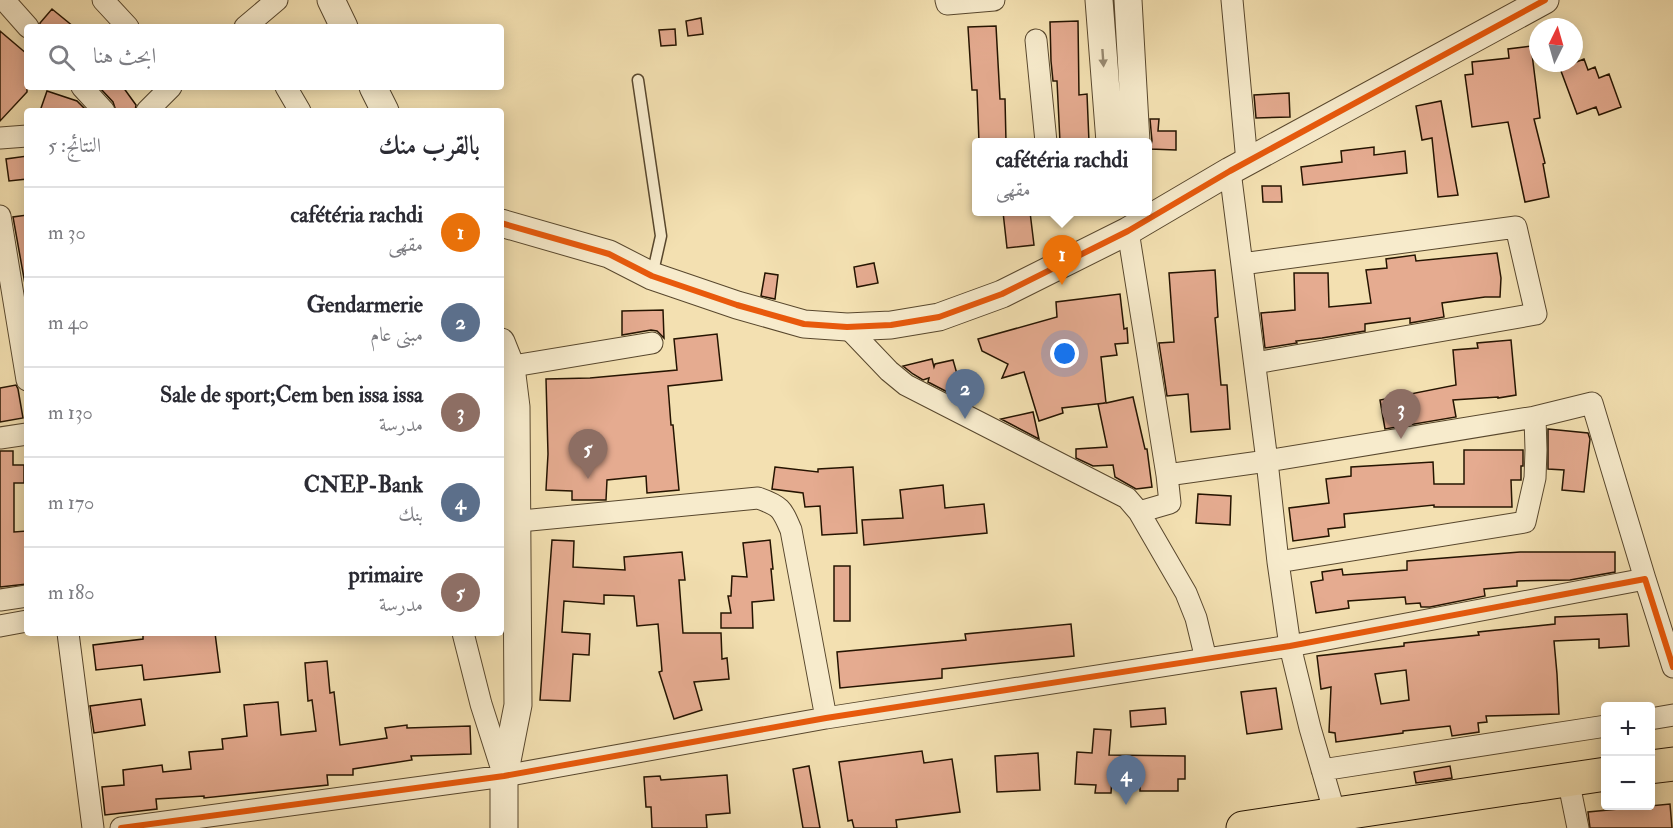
<!DOCTYPE html>
<html lang="ar">
<head>
<meta charset="utf-8">
<style>
	:root { --surface:#fff; --page:#f7f7f7; --text:#2b2b33; --muted:#7c7c81; --line:#e1e1e2; --accent:#8f2418 }
	body { margin:0; font-family:"IM FELL Double Pica",Amiri,serif; background:var(--page); color:var(--text); direction:rtl }
	.controls { position:absolute; right:18px; bottom:18px; display:grid; overflow:hidden; border-radius:6px; box-shadow:0 3px 15px #0003 }
	.controls button { width:54px; height:54px; display:grid; place-items:center; padding:0; border:0; border-bottom:2px solid var(--line); background:var(--surface); color:var(--text); font:30px sans-serif }
	.compass { position:absolute; left:1529px; top:18px; width:54px; height:54px; border-radius:50%; background:var(--surface); box-shadow:0 3px 15px #0003; rotate:5deg }
	.you { position:absolute; left:1065px; top:354px; width:21px; height:21px; margin:-15px; border:4px solid #fff; border-radius:50%; background:#1a73e8; box-shadow:0 0 0 9px #1a73e833 }
	.badge { display:grid; place-items:center; width:39px; height:39px; border-radius:50%; background:var(--accent); color:#fff; font-size:20px; font-weight:700 }
	.pin { position:absolute; translate:-50% -50px; filter:drop-shadow(0 2px 3px #0008) }
	.pin::after { content:''; position:absolute; top:32px; width:21px; height:18px; background:inherit; clip-path:polygon(0 0,100% 0,50% 100%) }
	.popup { position:absolute; left:972px; top:138px; width:180px; height:78px; box-sizing:border-box; display:grid; place-content:center; border-radius:6px; background:var(--surface); filter:drop-shadow(0 2px 4px #0005); font-size:20px; white-space:nowrap; color:var(--muted) }
	.popup b { font-size:22px; color:var(--text) }
	.popup::after { content:''; position:absolute; left:50%; top:100%; margin-left:-12px; border:12px solid transparent; border-top-color:var(--surface) }
	.list { margin:0; padding:0; list-style:none }
	h2 { display:flex; justify-content:space-between; align-items:center; height:78px; margin:0; padding:0 24px; font-size:26px }
	h2 small { font-size:20px; font-weight:400; color:var(--muted) }
	.list li { display:grid; grid-template-columns:39px 1fr auto; gap:18px; align-items:center; box-sizing:border-box; height:90px; padding:0 24px; border-top:2px solid var(--line) }
	.list b { display:block; font-size:22px; white-space:nowrap }
	.list p { margin:0; font-size:20px; white-space:nowrap; color:var(--muted) }
	.list em { font-size:20px; font-style:normal; color:var(--muted) }
	.icon { flex:none; width:33px; height:33px; fill:none; stroke:currentColor; stroke-width:2; stroke-linecap:round; stroke-linejoin:round }
	.map { position:relative; flex:none; width:1673px; height:828px; overflow:hidden; direction:ltr }
	.search { position:absolute; background:var(--surface); box-shadow:0 3px 15px #0003; left:24px; top:24px; width:480px; height:66px; display:flex; align-items:center; gap:15px; box-sizing:border-box; padding:0 21px; border-radius:6px; color:var(--muted); font-size:22px }
	.panel { position:absolute; background:var(--surface); box-shadow:0 3px 15px #0003; left:24px; top:108px; width:480px; height:528px; border-radius:6px; direction:rtl }
	.map>svg:first-child { display:block }
</style>
</head>
<body>
<div class="map">
<svg width="1673" height="828" viewBox="0 0 1673 828">
	<rect width="100%" height="100%" fill="#f3e0b1"/>
	<filter id="stains"><feTurbulence type="fractalNoise" baseFrequency=".00333" numOctaves="4"/><feColorMatrix values="0 0 0 0 .2 0 0 0 0 .09 0 0 0 0 .02 0 0 0 .5 -.17"/></filter>
	<radialGradient id="worn" r=".72"><stop offset=".6" stop-color="#630" stop-opacity="0"/><stop offset="1" stop-color="#630" stop-opacity=".3"/></radialGradient>
	<path fill="#e5ab90" stroke="#251401" stroke-width="1.5" fill-rule="evenodd" d="M52,9l22,18h-34v-4z
		M701,18l2,16 -15,2 -2,-15z
		M1078,21l1,74 8,-1 2,48h-29l-3,-61h-4l-2,-20 -1,-39z
		M996,26l4,73h5l1,43h-27l-2,-52h-5l-4,-63z
		M675,29l1,16 -15,1 -2,-16z
		M0,31l27,23v38l-27,29z
		M1531,46l9,72 -6,1 11,44 -2,1 6,33 -24,5 -17,-80 -36,5 -7,-52 8,-1 -1,-12 37,-4 -1,-9z
		M1584,59l4,11 7,-3 4,11 10,-4 12,33 -22,8 -3,-8 -19,7 -19,-51h16z
		M99,87h24l13,18 -1,6h-19l-3,-9z
		M47,91l30,10 10,10h-47z
		M1289,93l1,24 -34,1 -2,-23z
		M1441,101l17,94 -20,2 -6,-59 -10,2 -6,-34z
		M1150,119h9l-1,12h18v19l-26,-1 2,-8z
		M1374,147v8l31,-4 2,22 -104,12 -2,-18 41,-5 -1,-11z
		M27,156v23l-18,2 -3,-22z
		M1262,186h19l1,16h-19z
		M1003,212h27l4,33 -27,3z
		M27,215v80l-14,-78z
		M1497,253l4,25 -1,19h-15l-43,6 2,14 -34,6v-5l-45,6v7l-43,7 -26,3 1,2 -32,5 -4,-35 34,-3 -1,-37h34l1,34 42,-4 -5,-33 21,-2 -1,-9 29,-4 1,6z
		M874,263l4,20 -21,4 -3,-20z
		M1215,270l3,47 -3,1 6,67h6l3,44 -39,3 -3,-38 -21,2 -8,-53 15,-1 -5,-69z
		M765,273l13,2 -3,24 -14,-3z
		M1120,294l4,35 3,-1 1,15 -13,1 2,11 -16,2 5,46 27,-6 12,52h2l5,38 -16,2 -21,-12 -2,-12 -20,1 -17,-8v-9l31,-2 -9,-43 7,-1 -43,5 1,5 -24,8 -15,-49 -22,6 6,-14 -26,-13 -4,-12 79,-22 -1,-15z
		M663,310l1,28 -7,-7 -6,-1 -29,5v-24z
		M717,334l5,46 -54,6 3,39h2l6,65 -32,3 -1,-17 -39,4 -1,20h-34v-9l-26,-1 2,-36 -2,-75 44,-1 87,-8 -3,-31z
		M1511,340l5,55 -18,3v-1l-45,3 3,17 -71,12 -5,-29 76,-15 -3,-35 25,-2 -1,-5z
		M932,359l2,8 1,-3 18,-4 10,35 -6,2 -29,-15 1,-4 -6,2 -10,-6 -10,-8z
		M16,385l2,4 5,29 -23,4v-34z
		M1033,412l6,27 -38,-20z
		M1548,429l40,4 2,6 -6,53 -22,-2 2,-20 -16,-1z
		M1464,450h59v16h-2v14h-10l1,27h-78v-2l-90,9 1,13 -17,2 1,7 -36,5 -4,-33 40,-5 -3,-24 25,-3v-9l82,-5 1,22h30z
		M0,451h13v14h11v18h-10v49l13,-1v53l-27,3z
		M775,467l43,5v-3l35,-2 4,66 -35,2 -2,-29 -15,1 -2,-14 -31,-4z
		M943,485l2,23 39,-4 3,29 -123,12 -2,-25 41,-2 -3,-28z
		M1198,494l33,2 -1,29 -34,-2z
		M552,540l22,1 -1,26 52,3 -1,-13 58,-5 3,28h-6l4,53h38l1,26 5,-1 2,21 -35,3 8,28 -28,9 -15,-47 3,-1 -4,-47 -21,2 -3,-30 -30,-1v9l-40,-3 -2,31 28,2 -1,21 -16,-1 -3,47 -30,-1z
		M770,540l3,29h-2l3,31 -22,2 1,26h-32v-15h10l-3,-17h3l1,-20 15,1 -4,-34z
		M1520,552h95v20l-45,8 -53,1v5l-33,3 1,7 -55,11h-9l-1,-4 -14,1 -1,-7 -57,4 1,7 -33,5 -5,-31 12,-2 -1,-8 20,-3 1,6 64,-5v-9z
		M834,566h16v55h-16z
		M1627,614l2,32 -30,2v-9l-45,2 3,33 2,40 -73,2 1,6 -9,1 1,9 -27,4 -2,-10 -47,5v2l-67,9 -1,-9 -6,-1 2,-45 -10,2 -4,-33 87,-10v-3l75,-8 -1,-3 77,-8v-7zM1406,670l3,30 -28,4 -6,-30z
		M1071,624l3,32 -132,13v9l-102,10 -3,-36 129,-12 -1,-6z
		M143,633h72l5,39 -76,8 -2,-15 -46,5 -3,-25 50,-6z
		M327,661l3,32 4,-1 6,53 47,-7 -2,-10 22,-3v3l63,-2 1,28 -60,2 1,4 -59,9v6h-26l1,10 -124,13v-2l-48,3 1,10 -52,6 -3,-28 22,-2 -1,-15 39,-5 1,7 28,-3 -2,-17 34,-3 -1,-10 25,-3 -3,-31 34,-3 3,33 35,-4 -4,-31 -4,1 -3,-38z
		M1276,688l6,41 -35,5 -6,-42z
		M141,699l4,26 -51,8 -4,-27z
		M1165,708l1,16 -35,3 -1,-16z
		M1094,729l17,1 -2,25 76,1v23h-7v12h-38v-12l-28,-1 -1,15h-16l1,-8 -21,-1 2,-32 15,1z
		M922,751l2,12 28,-4 8,53 -64,8 1,8h-43l-2,-8 -4,1 -9,-59z
		M1038,753l2,37 -43,2 -2,-36z
		M809,766l11,62h-17l-10,-59z
		M1450,766l2,12 -36,5 -2,-11z
		M727,775l3,38 -24,2 1,13h-55l-1,-21h-5l-2,-30 16,-1 1,4z
		M1670,804l2,24h-82l-2,-16z"/>
	<g fill="none" stroke-linecap="round" stroke-linejoin="round">
		<g stroke="#58472d" stroke-width="13">
			<path id="service" d="M638,80l23,156 -9,40"/>
		</g>
		<g stroke="#58472d" stroke-width="23">
			<path id="minor" d="M4,0l24,27
				M103,0l25,27
				M946,0l1,4 47,-4
				M1232,0l15,162
				M245,27l32,-27
				M1036,40l10,102
				M82,87l22,24
				M286,87l14,24
				M147,111l24,-24
				M0,138l27,-2
				M1230,171l37,290 11,101 12,84 20,82 25,86
				M0,216l27,164
				M1128,231l39,244
				M1242,264l274,-37 20,87 -281,49
				M847,327l42,44 17,14 221,113 12,14 47,81 10,25 10,41
				M501,368l151,-25
				M1535,417l57,-14 53,176
				M0,438l27,-4
				M1139,512l31,-9 -3,-28 100,-14 268,-44 1,33 -1,28 -10,44 -247,40
				M501,523l257,-25c23,8 24,11 33,32l35,188
				M0,600l27,-4
				M0,626l27,-5
				M68,633l25,195
				M463,633l18,71 23,72
				M1650,719l23,-4
				M1322,770l284,-44
				M1568,779l10,49
				M121,828l383,-52 322,-58 464,-72 355,-67 28,88"/>
		</g>
		<g stroke="#58472d" stroke-width="29">
			<path id="tertiary" d="M331,0l13,27
				M1099,0l11,142
				M1128,0l8,142
				M373,87l12,24
				M501,223l108,31 43,22 85,29 67,19 43,3 44,-2 48,-8 63,-23 126,-63 102,-60 315,-171
				M501,342l10,25 5,40 2,298 -14,71v52"/>
		</g>
		<g stroke="#251401" stroke-width="35">
			<path id="primary" d="M1650,767l23,-3
				M1243,828l363,-54"/>
		</g>
		<use href="#service" stroke="#f7ebcc" stroke-width="10"/>
		<use href="#minor" stroke="#f7ebcc" stroke-width="21"/>
		<use href="#tertiary" stroke="#f7ebcc" stroke-width="27"/>
		<use href="#primary" stroke="#f3e0b1" stroke-width="33"/>
		<g stroke="#f7ebcc" stroke-width="10">
			<path id="cycleway" d="M501,223l108,31 43,22 85,29 67,19 43,3 44,-2 48,-8 63,-23 126,-63 102,-60 315,-171
				M121,828l383,-52 322,-58 464,-72 355,-67 28,88"/>
		</g>
		<use href="#cycleway" stroke="#e8590c" stroke-width="6"/>
	</g>
	<defs><path id="oneway-solid" d="M-6-.8H1V-3.2L6.5 0L1 3.2V.8H-6Z" transform="scale(1.5)"/></defs>
	<use fill="#988a71" href="#oneway-solid" transform="translate(1103 58) rotate(86)"/>
	<rect width="100%" height="100%" filter="url(#stains)"/>
	<rect width="100%" height="100%" fill="url(#worn)"/>
</svg>
<div class="controls">
<button>+</button>
<button>−</button>
</div>
<svg class="compass" viewBox="-18 -18 36 36"><path d="M0-13l5 13h-10z" fill="#e53935"/><path d="M0 13l5-13h-10z" fill="#7c7c81"/></svg>
<div class="you"></div>
<div class="pin badge" style="left:1062px;top:285px;background:#e8710a">1</div>
<div class="popup"><b>cafétéria rachdi</b>مقهى</div>
<div class="pin badge" style="left:965px;top:419px;background:#5c6f8a">2</div>
<div class="pin badge" style="left:1401px;top:439px;background:#8d6e63">3</div>
<div class="pin badge" style="left:1126px;top:805px;background:#5c6f8a">4</div>
<div class="pin badge" style="left:588px;top:479px;background:#8d6e63">5</div>
<div class="search"><svg class="icon" aria-label="search" viewBox="0 0 24 24"><circle cx="10" cy="10" r="6"/><path d="M15 15l6 6"/></svg>ابحث هنا</div>
<section class="panel">
<h2>بالقرب منك<small>النتائج: 5</small></h2>
<ul class="list">
<li><span class="badge" style="background:#e8710a">1</span><div><b>cafétéria rachdi</b><p>مقهى</p></div><em>30 m</em></li>
<li><span class="badge" style="background:#5c6f8a">2</span><div><b>Gendarmerie</b><p>مبنى عام</p></div><em>40 m</em></li>
<li><span class="badge" style="background:#8d6e63">3</span><div><b>Sale de sport;Cem ben issa issa</b><p>مدرسة</p></div><em>130 m</em></li>
<li><span class="badge" style="background:#5c6f8a">4</span><div><b>CNEP-Bank</b><p>بنك</p></div><em>170 m</em></li>
<li><span class="badge" style="background:#8d6e63">5</span><div><b>primaire</b><p>مدرسة</p></div><em>180 m</em></li>
</ul>
</section>
</div>
</body>
</html>
